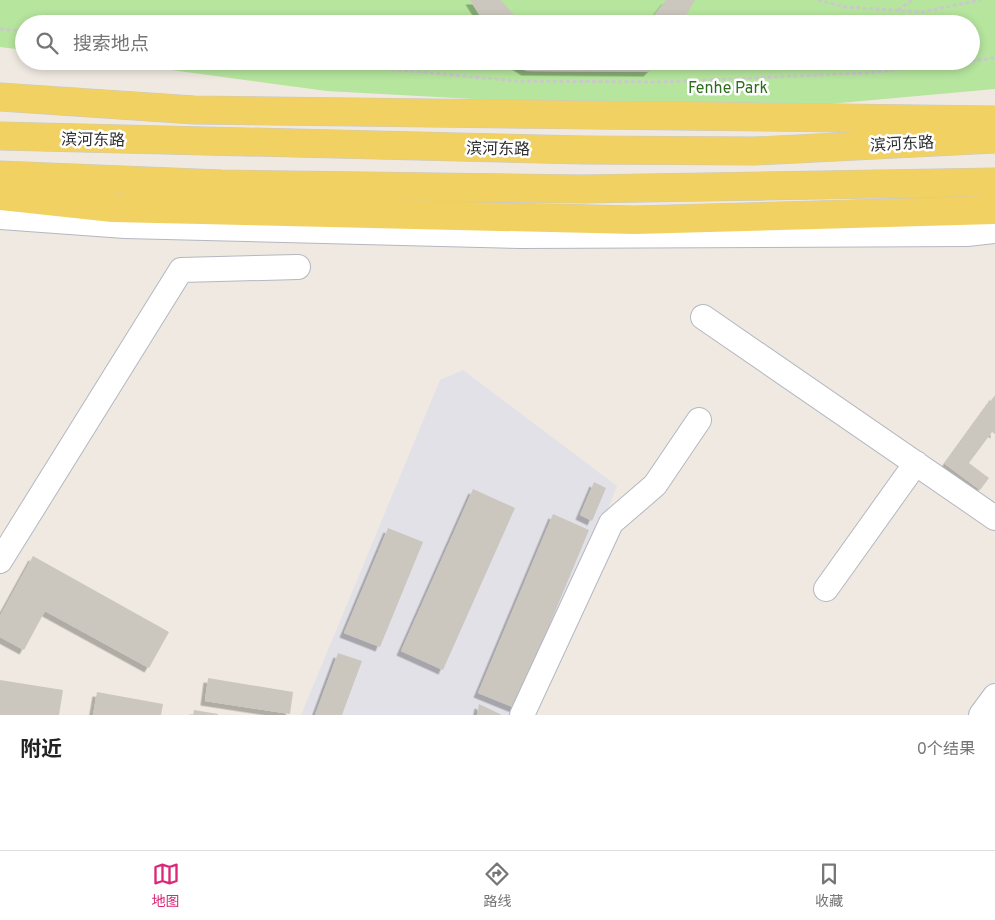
<!DOCTYPE html>
<html lang="zh">
<head>
<meta charset="utf-8">
<style>
	:root { --surface:#fff; --page:#f6f6f6; --text:#222; --muted:#767676; --line:#e0e0e0; --accent:#db2777 }
	body { margin:0; font-family:Overpass,"Noto Sans SC",sans-serif; background:var(--page); color:var(--text) }
	.list { margin:0; padding:0; list-style:none }
	h2 { display:flex; justify-content:space-between; align-items:center; height:65px; margin:0; padding:0 20px; font-size:21px }
	h2 small { font-size:16px; font-weight:400; color:var(--muted) }
	.icon { flex:none; width:28px; height:28px; fill:none; stroke:currentColor; stroke-width:2; stroke-linecap:round; stroke-linejoin:round }
	.map { position:relative; flex:none; width:995px; height:715px; overflow:hidden }
	.search { position:absolute; background:var(--surface); box-shadow:0 2px 8px #0003; left:15px; right:15px; top:15px; height:55px; display:flex; align-items:center; gap:12px; box-sizing:border-box; padding:0 18px; border-radius:28px; color:var(--muted); font-size:19px }
	.sheet { height:135px; background:var(--surface) }
	nav { display:flex; justify-content:space-around; align-items:center; box-sizing:border-box; height:70px; border-top:1px solid var(--line); background:var(--surface); font-size:14px; color:var(--muted) }
	nav a { display:grid; justify-items:center; gap:2px }
	nav .on { color:var(--accent) }
	.map>svg:first-child { display:block }
</style>
</head>
<body>
<div class="map">
<svg width="995" height="715" viewBox="0 0 995 715">
	<defs>
		<filter id="shadow"><feDropShadow dx="-4.5" dy="4.5" stdDeviation="0" flood-color="#0004"/></filter>
	</defs>
	<rect width="100%" height="100%" fill="#efe9e1"/>
	<path fill="#e3e1e8" d="M463,370l154,116 -92,229h-224l139,-335z"/>
	<path fill="#b6e59e" d="M0,0h995v89l-266,24 -402,-22 -222,-30h866v-37h-947v26l-24,-3z"/>
	<path fill="#cbc7bf" filter="url(#shadow)" d="M470,0h31l21,24h-37z
		M666,0h29l-14,24h-34z
		M578,19l18,1 8,4h-39z
		M510,61h149l-11,11 -122,-1z
		M995,395v39l-3,-2 -23,31 20,15 -9,12 -35,-26z
		M594,482l12,6 -14,33 -12,-6z
		M473,489l42,19 -72,162 -42,-19z
		M553,514l36,16 -74,178 -37,-15z
		M388,528l35,14 -43,105 -36,-14z
		M33,556l136,76 -20,36 -104,-57 -21,39 -24,-13v-21z
		M338,653l24,8 -20,54h-27z
		M208,678l85,14 -3,22 -85,-13z
		M0,680l63,10 -4,25h-59z
		M97,692l66,12 -2,11h-68z
		M479,704l23,11h-25z
		M194,710l24,4v1h-25z"/>
	<g fill="none" stroke-linecap="round" stroke-linejoin="round">
		<g stroke="#b4b7c1" stroke-width="26">
			<path id="minor" d="M0,217l125,9 396,10 446,-2 28,-3
				M703,317l292,201
				M0,561l181,-291 117,-3
				M826,589l90,-126
				M522,715l89,-192 44,-38 44,-65
				M981,715l14,-19"/>
		</g>
		<g stroke="#c9c9c9" stroke-width="29">
			<path id="major" d="M0,97l194,13 801,10
				M0,136l584,14 171,1 240,-12
				M0,175l221,9 363,5 411,-7
				M0,196l113,12 522,12 360,-10"/>
		</g>
		<path stroke="#c9c9c9" stroke-width="3" stroke-dasharray="4 2.5" stroke-linecap="butt" d="M818,0l27,7 77,5 58,-12
			M898,10l14,-10
			M0,29l24,2
			M307,61l208,20 146,1 206,-9 99,-12
			M971,61l24,-3"/>
		<use href="#minor" stroke="#fff" stroke-width="24"/>
		<use href="#major" stroke="#f2d163" stroke-width="28"/>
	</g>
	<g text-anchor="middle" stroke-width="5" stroke-linejoin="round" paint-order="stroke">
		<g font-size="16" fill="#2c6e1b" stroke="#fff">
			<text x="728" y="93">Fenhe Park</text>
		</g>
		<g font-size="16" fill="#2e2e2e" stroke="#fff">
			<text transform="translate(93 139) rotate(1)" y="6">滨河东路</text>
			<text transform="translate(902 143) rotate(-3)" y="6">滨河东路</text>
			<text transform="translate(498 148) rotate(1)" y="6">滨河东路</text>
		</g>
	</g>
</svg>
<div class="search"><svg class="icon" aria-label="search" viewBox="0 0 24 24"><circle cx="10" cy="10" r="6"/><path d="M15 15l6 6"/></svg>搜索地点</div>
</div>
<section class="sheet">
<h2>附近<small>0个结果</small></h2>
<ul class="list">
</ul>
</section>
<nav>
<a class="on"><svg class="icon" aria-label="map" viewBox="0 0 24 24"><path d="M3 6l6-2 6 2 6-2v14l-6 2-6-2-6 2zM9 4v14M15 6v14"/></svg>地图</a>
<a><svg class="icon" aria-label="directions" viewBox="0 0 24 24"><path d="M12 3l9 9-9 9-9-9zM9 14v-3h6M13 9l2 2-2 2"/></svg>路线</a>
<a><svg class="icon" aria-label="saved" viewBox="0 0 24 24"><path d="M7 4h10v16l-5-4-5 4z"/></svg>收藏</a>
</nav>
</body>
</html>
